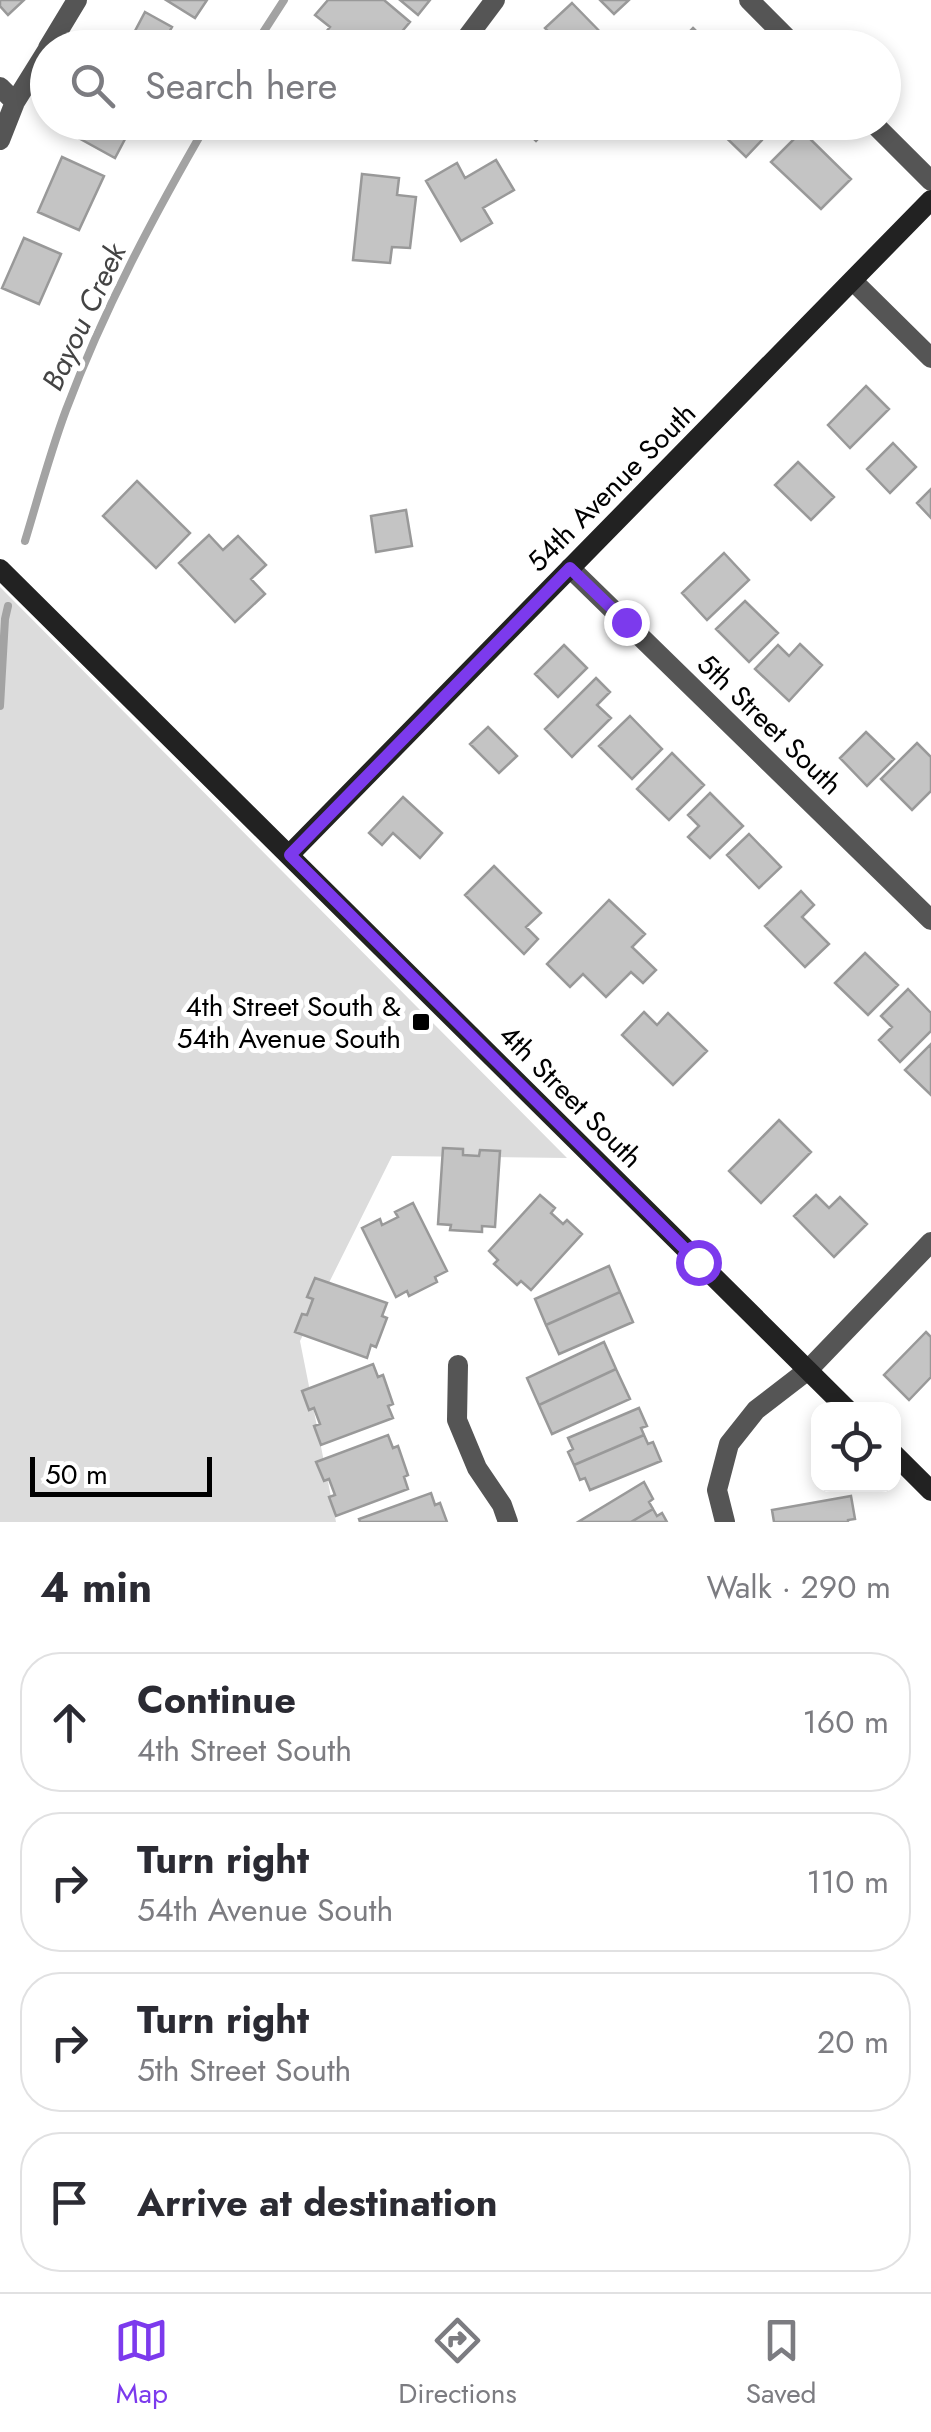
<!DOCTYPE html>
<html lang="en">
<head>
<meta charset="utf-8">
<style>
	:root { --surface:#fff; --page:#f7f7f7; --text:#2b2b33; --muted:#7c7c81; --line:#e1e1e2; --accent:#7c3aed }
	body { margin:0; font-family:Jost,sans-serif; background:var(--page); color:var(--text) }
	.controls { position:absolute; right:30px; bottom:30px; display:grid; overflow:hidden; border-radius:20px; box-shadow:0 5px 15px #0003 }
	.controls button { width:90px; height:90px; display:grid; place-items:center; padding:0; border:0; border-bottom:2px solid var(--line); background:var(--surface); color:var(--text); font:50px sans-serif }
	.scale { position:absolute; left:30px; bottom:25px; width:182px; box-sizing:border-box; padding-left:10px; border:5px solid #000; border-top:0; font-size:28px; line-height:35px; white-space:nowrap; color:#000; -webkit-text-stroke:8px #fff; paint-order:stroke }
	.stop { position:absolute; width:30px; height:30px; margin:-22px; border:8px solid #7c3aed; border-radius:50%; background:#fff }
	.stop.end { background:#7c3aed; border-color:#fff; box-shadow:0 2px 10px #0008 }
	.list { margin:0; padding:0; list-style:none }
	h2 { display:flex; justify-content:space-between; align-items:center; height:130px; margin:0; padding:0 40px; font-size:42px }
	h2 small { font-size:32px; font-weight:400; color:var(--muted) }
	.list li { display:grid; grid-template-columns:65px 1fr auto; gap:30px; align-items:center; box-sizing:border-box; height:140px; margin:0 20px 20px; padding:0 20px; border:2px solid var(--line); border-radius:40px }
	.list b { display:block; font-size:38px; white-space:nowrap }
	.list p { margin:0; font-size:32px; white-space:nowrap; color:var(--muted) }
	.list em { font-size:32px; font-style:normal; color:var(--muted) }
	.icon { flex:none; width:55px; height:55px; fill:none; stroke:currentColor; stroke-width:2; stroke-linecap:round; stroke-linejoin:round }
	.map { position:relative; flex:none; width:931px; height:1522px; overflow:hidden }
	.search { position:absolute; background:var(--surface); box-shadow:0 5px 15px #0003; left:30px; right:30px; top:30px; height:110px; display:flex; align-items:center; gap:25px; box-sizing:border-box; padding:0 35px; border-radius:55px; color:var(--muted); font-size:38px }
	.sheet { height:770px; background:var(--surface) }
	nav { display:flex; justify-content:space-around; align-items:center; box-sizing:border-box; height:140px; border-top:2px solid var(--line); background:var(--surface); font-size:28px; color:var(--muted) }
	nav a { display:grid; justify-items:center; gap:5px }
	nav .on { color:var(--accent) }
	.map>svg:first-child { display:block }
</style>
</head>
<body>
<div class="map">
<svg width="931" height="1522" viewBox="0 0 931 1522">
	<rect width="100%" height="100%" fill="#fff"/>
	<path fill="#dcdcdc" d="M0,587l567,571 -175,-2 -92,185 36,181h-336z"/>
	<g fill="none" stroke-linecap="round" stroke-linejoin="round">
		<path stroke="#a3a3a3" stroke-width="8" d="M253,48l31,-48
			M25,541c13,-43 25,-88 41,-131 38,-101 88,-195 142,-288
			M0,706l5,-87 3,-13"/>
	</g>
	<path fill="#c4c4c4" stroke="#999" stroke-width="2.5" d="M0,0h24l-16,15 -8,-9z
		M166,0h41l-12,18z
		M328,0h56l26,22 -22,26h-5l-12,-10 -8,10h-50l17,-21 -15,-12z
		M400,0h30l-12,15z
		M600,0h29l-15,14z
		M572,3l38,39 -5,6h-53l6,-6 -13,-14z
		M145,12l27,15 -12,21h-34z
		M693,28l20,20h-39z
		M82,122h52l-19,36 -40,-22z
		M517,122h37l-18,19z
		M710,122h69l-33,35z
		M802,131l49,48 -30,30 -50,-47z
		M62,157l42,19 -25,54 -41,-18z
		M496,160l18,30 -31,18 9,15 -31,18 -35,-60 31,-18 8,15z
		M362,174l37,4 -2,17 19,2 -6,51 -18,-1 -2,16 -37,-3z
		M24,238l37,16 -22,50 -37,-16z
		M866,386l23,23 -39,39 -22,-23z
		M893,443l23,24 -26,26 -23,-24z
		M798,462l36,35 -23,23 -36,-35z
		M137,481l53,52 -34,35 -53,-52z
		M931,489v29l-14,-15z
		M406,510l6,36 -36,6 -5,-36z
		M209,535l14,15 15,-14 28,29 -15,14 14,15 -30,28 -56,-59z
		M724,553l25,27 -42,40 -25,-27z
		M745,601l33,32 -29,29 -33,-33z
		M800,644l22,21 -33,36 -34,-32 23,-24 11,11z
		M564,645l23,23 -29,29 -23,-23z
		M596,678l14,14 -13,13 14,13 -39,39 -27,-28z
		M630,716l32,33 -30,30 -33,-33z
		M488,727l29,29 -18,17 -29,-29z
		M866,732l28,27 -27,27 -27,-28z
		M917,743l14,14v34l-19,19 -31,-31z
		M672,753l32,32 -35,35 -32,-31z
		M710,793l33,33 -33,32 -22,-21 11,-11 -11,-11z
		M403,797l39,36 -22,25 -27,-25 -11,12 -13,-12z
		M749,834l32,33 -22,21 -32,-33z
		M494,866l47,47 -15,14 12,12 -14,15 -59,-59z
		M801,891l13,14 -12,12 27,27 -24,23 -40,-41z
		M609,900l36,34 -13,13 24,23 -13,13 -12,-11 -25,25 -23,-23 -13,13 -23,-23z
		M865,953l33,32 -30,30 -33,-32z
		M908,989l23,24v18l-31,31 -21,-22 13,-13 -11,-11z
		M644,1012l13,13 11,-12 39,38 -34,34 -51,-50z
		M931,1044v51l-26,-25z
		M779,1120l32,32 -50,51 -32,-32z
		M443,1148l20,1v6l16,1 1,-6 20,1 -5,76 -13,-1v6l-32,-2 1,-5 -13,-1z
		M540,1195l15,13 -4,5 12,11 4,-4 15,14 -51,56 -10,-9 -4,4 -23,-21 4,-4 -9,-9z
		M816,1195l13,13 11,-11 27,27 -33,33 -40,-41z
		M413,1203l34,68 -12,6 2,5 -28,14 -2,-5 -11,6 -34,-69 18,-9 2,6 16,-8 -3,-5z
		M609,1266l11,26 -74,33 -11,-26z
		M315,1278l72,25 -5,13 5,2 -11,29 -5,-2 -4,13 -72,-26 7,-18 5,1 6,-16 -6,-2z
		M620,1292l13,30 -74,32 -13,-29z
		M926,1332l5,5v40l-22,23 -25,-25z
		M604,1342l12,27 -77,36 -12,-27z
		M373,1364l5,13 5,-2 10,29 -5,2 5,12 -72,27 -7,-19 6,-2 -6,-16 -5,2 -7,-19z
		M616,1369l14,30 -78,35 -13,-29z
		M639,1408l8,18 -6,2 3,7 -70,30 -6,-13 5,-3 -5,-11z
		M388,1435l5,13 5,-2 10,29 -4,2 4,12 -72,27 -7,-19 6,-2 -6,-16 -5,2 -8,-19z
		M644,1435l4,9 5,-2 8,19 -71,29 -5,-12 -5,2 -6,-15z
		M644,1482l9,17 -4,3 4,7 -22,13h-53z
		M431,1493l4,12 5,-2 7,19h-87l-1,-3z
		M851,1496l4,23 -7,1v2h-74l-2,-12z
		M653,1509l4,7 5,-3 5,9h-36z"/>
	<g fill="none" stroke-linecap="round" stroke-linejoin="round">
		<path stroke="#555" stroke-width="20" d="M749,0l48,48
			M48,48l29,-48
			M459,48l36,-48
			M0,87l15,15
			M872,122l59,59
			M0,140l15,-38 33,-53
			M853,281l78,77
			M570,568l361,352
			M458,1365l-1,55 20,48 25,37 6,17
			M725,1522l-8,-32 12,-46 27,-34 52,-40 123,-128"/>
		<path stroke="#222" stroke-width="20" d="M0,569l848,841
			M289,855l642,-655
			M894,1454l37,37"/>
	</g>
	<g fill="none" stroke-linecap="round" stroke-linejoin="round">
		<path stroke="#7c3aed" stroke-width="12" d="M626,622l-56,-54 -280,287 408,407"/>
	</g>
	<rect fill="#000" stroke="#fff" stroke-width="4" x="411" y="1012" width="20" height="20" rx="5"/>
	<g text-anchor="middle" stroke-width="10" stroke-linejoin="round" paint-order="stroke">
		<g font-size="28" fill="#000" stroke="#fff">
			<text transform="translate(611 487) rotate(-45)" y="10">54th Avenue South</text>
			<text transform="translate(770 724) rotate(44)" y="10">5th Street South</text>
			<text transform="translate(571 1096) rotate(45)" y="10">4th Street South</text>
		</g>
		<g font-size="28" fill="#000" stroke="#fff" text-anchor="end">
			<text x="401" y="1016">4th Street South &amp;<tspan x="401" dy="32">54th Avenue South</tspan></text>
		</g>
		<g font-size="30" font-style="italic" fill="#444" stroke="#fff">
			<text transform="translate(84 317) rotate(-65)" y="10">Bayou Creek</text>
		</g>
	</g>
</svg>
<div class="controls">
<button><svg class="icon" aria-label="locate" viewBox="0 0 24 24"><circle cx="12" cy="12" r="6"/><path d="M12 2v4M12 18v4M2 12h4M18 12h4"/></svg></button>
</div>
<div class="scale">50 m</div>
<div class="stop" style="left:698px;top:1262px"></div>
<div class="stop end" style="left:626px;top:622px"></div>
<div class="search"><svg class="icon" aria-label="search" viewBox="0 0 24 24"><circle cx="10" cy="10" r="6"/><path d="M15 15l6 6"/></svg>Search here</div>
</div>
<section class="sheet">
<h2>4 min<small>Walk · 290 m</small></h2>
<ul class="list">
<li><svg class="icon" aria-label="ahead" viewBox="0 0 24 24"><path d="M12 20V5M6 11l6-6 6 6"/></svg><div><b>Continue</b><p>4th Street South</p></div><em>160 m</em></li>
<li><svg class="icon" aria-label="right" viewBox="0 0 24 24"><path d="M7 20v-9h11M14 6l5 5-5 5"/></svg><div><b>Turn right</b><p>54th Avenue South</p></div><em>110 m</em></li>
<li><svg class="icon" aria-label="right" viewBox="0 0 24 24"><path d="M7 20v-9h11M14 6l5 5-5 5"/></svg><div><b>Turn right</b><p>5th Street South</p></div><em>20 m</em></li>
<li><svg class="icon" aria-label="arrive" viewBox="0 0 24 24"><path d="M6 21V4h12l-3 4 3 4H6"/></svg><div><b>Arrive at destination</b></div></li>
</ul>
</section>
<nav>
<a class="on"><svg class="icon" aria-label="map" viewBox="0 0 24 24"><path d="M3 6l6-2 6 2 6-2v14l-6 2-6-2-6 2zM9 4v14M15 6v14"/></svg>Map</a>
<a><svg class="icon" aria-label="directions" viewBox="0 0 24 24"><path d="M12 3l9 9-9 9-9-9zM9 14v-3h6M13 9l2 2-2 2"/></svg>Directions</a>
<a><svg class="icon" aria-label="saved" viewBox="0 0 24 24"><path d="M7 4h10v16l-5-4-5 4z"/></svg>Saved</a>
</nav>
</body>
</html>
